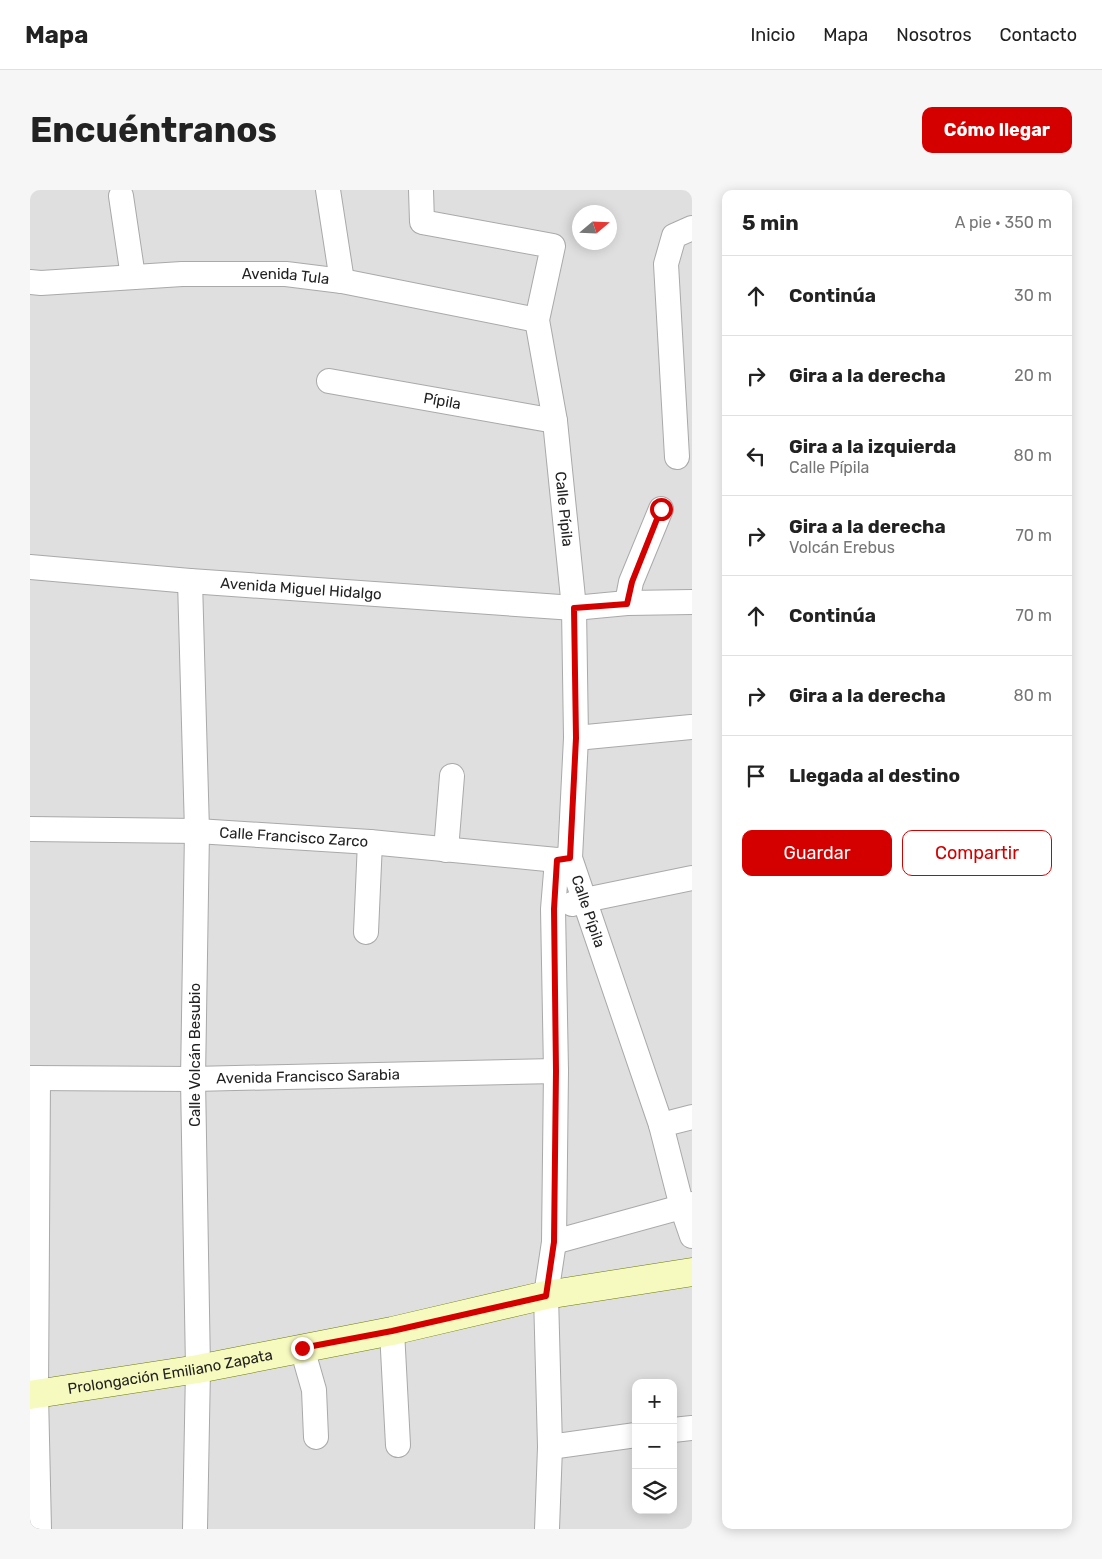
<!DOCTYPE html>
<html lang="es">
<head>
<meta charset="utf-8">
<style>
	:root { --surface:#fff; --page:#f6f6f6; --text:#222; --muted:#767676; --line:#e0e0e0; --accent:#d40000 }
	body { margin:0; font-family:Rubik,sans-serif; background:var(--page); color:var(--text) }
	.controls { position:absolute; right:15px; bottom:15px; display:grid; overflow:hidden; border-radius:10px; box-shadow:0 2px 12px #0003 }
	.controls button { width:45px; height:45px; display:grid; place-items:center; padding:0; border:0; border-bottom:1px solid var(--line); background:var(--surface); color:var(--text); font:25px sans-serif }
	.compass { position:absolute; left:542px; top:15px; width:45px; height:45px; border-radius:50%; background:var(--surface); box-shadow:0 2px 12px #0003; rotate:71deg }
	.stop { position:absolute; width:15px; height:15px; margin:-11px; border:4px solid #d40000; border-radius:50%; background:#fff }
	.stop.end { background:#d40000; border-color:#fff; box-shadow:0 1px 5px #0008 }
	.list { margin:0; padding:0; list-style:none }
	h2 { display:flex; justify-content:space-between; align-items:center; height:65px; margin:0; padding:0 20px; font-size:21px }
	h2 small { font-size:16px; font-weight:400; color:var(--muted) }
	.list li { display:grid; grid-template-columns:32px 1fr auto; gap:15px; align-items:center; box-sizing:border-box; height:80px; padding:0 20px; border-top:1px solid var(--line) }
	.list b { display:block; font-size:19px; white-space:nowrap }
	.list p { margin:0; font-size:16px; white-space:nowrap; color:var(--muted) }
	.list em { font-size:16px; font-style:normal; color:var(--muted) }
	.actions { display:flex; gap:10px; padding:15px 20px }
	.actions a { flex:1; padding:11px 0; border:1px solid var(--accent); border-radius:10px; text-align:center; font-size:18px; color:var(--accent) }
	.actions .main { background:var(--accent); color:#fff }
	.icon { flex:none; width:28px; height:28px; fill:none; stroke:currentColor; stroke-width:2; stroke-linecap:round; stroke-linejoin:round }
	.map { position:relative; flex:none; width:662px; height:1339px; overflow:hidden; border-radius:10px }
	header { display:flex; align-items:center; gap:30px; box-sizing:border-box; height:70px; padding:0 25px; background:var(--surface); border-bottom:1px solid var(--line) }
	header strong { font-size:24px }
	nav { display:flex; gap:28px; margin-inline-start:auto; font-size:18px }
	.intro { display:flex; align-items:center; justify-content:space-between; box-sizing:border-box; height:120px; padding:0 30px }
	h1 { margin:0; font-size:35px }
	.button { padding:12px 22px; border-radius:10px; background:var(--accent); color:#fff; font-size:18px; font-weight:700 }
	main { display:flex; gap:30px; padding:0 30px }
	aside { flex:1; background:var(--surface); border-radius:10px; box-shadow:0 2px 12px #0003 }
	.map>svg:first-child { display:block }
</style>
</head>
<body>
<header>
<strong>Mapa</strong>
<nav><a>Inicio</a><a>Mapa</a><a>Nosotros</a><a>Contacto</a></nav>
</header>
<div class="intro"><h1>Encuéntranos</h1><a class="button">Cómo llegar</a></div>
<main>
<div class="map">
<svg width="662" height="1339" viewBox="0 0 662 1339">
	<rect width="100%" height="100%" fill="#f2efe9"/>
	<path fill="#e0dfdf" fill-rule="evenodd" d="M0,0h662v1339h-662zM550,22h30v30h-30zM606,1193h37v127h-37z"/>
	<g fill="none" stroke-linecap="round" stroke-linejoin="round">
		<g stroke="#a9a9a9" stroke-width="26">
			<g id="street">
				<path d="M298,0l14,91"/>
				<path id="s1" d="M391,0l1,32 131,24 -16,74 18,101 19,187 2,130 -6,120 91,267 21,82 10,29"/>
				<path d="M91,6l12,81"/>
				<path id="s2" d="M0,92l11,1 141,-9h104l56,7 195,39"/>
				<path id="s3" d="M299,191l226,40"/>
				<path d="M647,267l-11,-193 8,-28 18,-8"/>
				<path id="s4" d="M0,377l160,14 384,27 53,-5 65,-1"/>
				<path d="M160,391l7,250 -4,248 5,290 -3,160"/>
				<path d="M597,413l4,-21 30,-73"/>
				<path d="M546,548l115,-11"/>
				<path id="s5" d="M0,639l167,2 173,11 187,18"/>
				<path d="M416,660l6,-74"/>
				<path d="M542,714l13,-4 107,-22"/>
				<path d="M336,742l4,-90"/>
				<path id="s6" d="M0,888l163,1 363,-8"/>
				<path d="M8,888l-2,316 3,135"/>
				<path d="M631,935l31,-8"/>
				<path d="M524,1052l138,-38"/>
				<path d="M362,1141l6,114"/>
				<path d="M272,1158l12,42 2,47"/>
				<path d="M643,1240l19,-2"/>
				<path d="M520,1257l86,-12"/>
				<path d="M517,1339l3,-82 -4,-152 8,-53 2,-171 -3,-162 4,-49 13,-2"/>
			</g>
		</g>
		<g stroke="#707d05" stroke-width="29">
			<g id="secondary">
				<path id="s7" d="M0,1205l168,-26 194,-38 154,-36 146,-23"/>
			</g>
		</g>
		<use href="#street" stroke="#fff" stroke-width="24"/>
		<use href="#secondary" stroke="#f7fabf" stroke-width="28"/>
	</g>
	<g fill="none" stroke-linecap="round" stroke-linejoin="round">
		<path stroke="#d40000" stroke-width="6" d="M272,1158l90,-17 154,-35 8,-54 2,-171 -2,-162 3,-49 13,-2 6,-120 -2,-130 53,-4 5,-22 29,-73"/>
	</g>
	<g text-anchor="middle" stroke-width="5" stroke-linejoin="round" paint-order="stroke">
		<g font-size="15" fill="#222" stroke="#fff">
			<text dy="5" stroke="none"><textPath href="#s2" startOffset="256">Avenida Tula</textPath></text>
			<text dy="5" stroke="none"><textPath href="#s3" startOffset="115">Pípila</textPath></text>
			<text dy="5" stroke="none"><textPath href="#s1" startOffset="432">Calle Pípila</textPath></text>
			<text dy="5" stroke="none"><textPath href="#s4" startOffset="272">Avenida Miguel Hidalgo</textPath></text>
			<text dy="5" stroke="none"><textPath href="#s5" startOffset="264">Calle Francisco Zarco</textPath></text>
			<text dy="5" stroke="none"><textPath href="#s1" startOffset="838">Calle Pípila</textPath></text>
			<text transform="translate(165 865) rotate(-90)" y="5">Calle Volcán Besubio</text>
			<text dy="5" stroke="none"><textPath href="#s6" startOffset="278">Avenida Francisco Sarabia</textPath></text>
			<text dy="5" stroke="none"><textPath href="#s7" startOffset="142">Prolongación Emiliano Zapata</textPath></text>
		</g>
	</g>
</svg>
<div class="controls">
<button>+</button>
<button>−</button>
<button><svg class="icon" aria-label="layers" viewBox="0 0 24 24"><path d="M12 4l9 5-9 5-9-5zM3 14l9 5 9-5"/></svg></button>
</div>
<svg class="compass" viewBox="-18 -18 36 36"><path d="M0-13l5 13h-10z" fill="#e53935"/><path d="M0 13l5-13h-10z" fill="#767676"/></svg>
<div class="stop" style="left:631px;top:319px"></div>
<div class="stop end" style="left:272px;top:1158px"></div>
</div>
<aside>
<h2>5 min<small>A pie · 350 m</small></h2>
<ul class="list">
<li><svg class="icon" aria-label="ahead" viewBox="0 0 24 24"><path d="M12 20V5M6 11l6-6 6 6"/></svg><div><b>Continúa</b></div><em>30 m</em></li>
<li><svg class="icon" aria-label="right" viewBox="0 0 24 24"><path d="M7 20v-9h11M14 6l5 5-5 5"/></svg><div><b>Gira a la derecha</b></div><em>20 m</em></li>
<li><svg class="icon" aria-label="left" viewBox="0 0 24 24"><path d="M17 20v-9H6M10 6l-5 5 5 5"/></svg><div><b>Gira a la izquierda</b><p>Calle Pípila</p></div><em>80 m</em></li>
<li><svg class="icon" aria-label="right" viewBox="0 0 24 24"><path d="M7 20v-9h11M14 6l5 5-5 5"/></svg><div><b>Gira a la derecha</b><p>Volcán Erebus</p></div><em>70 m</em></li>
<li><svg class="icon" aria-label="ahead" viewBox="0 0 24 24"><path d="M12 20V5M6 11l6-6 6 6"/></svg><div><b>Continúa</b></div><em>70 m</em></li>
<li><svg class="icon" aria-label="right" viewBox="0 0 24 24"><path d="M7 20v-9h11M14 6l5 5-5 5"/></svg><div><b>Gira a la derecha</b></div><em>80 m</em></li>
<li><svg class="icon" aria-label="arrive" viewBox="0 0 24 24"><path d="M6 21V4h12l-3 4 3 4H6"/></svg><div><b>Llegada al destino</b></div></li>
</ul>
<div class="actions"><a class="main">Guardar</a><a>Compartir</a></div>
</aside>
</main>
</body>
</html>
